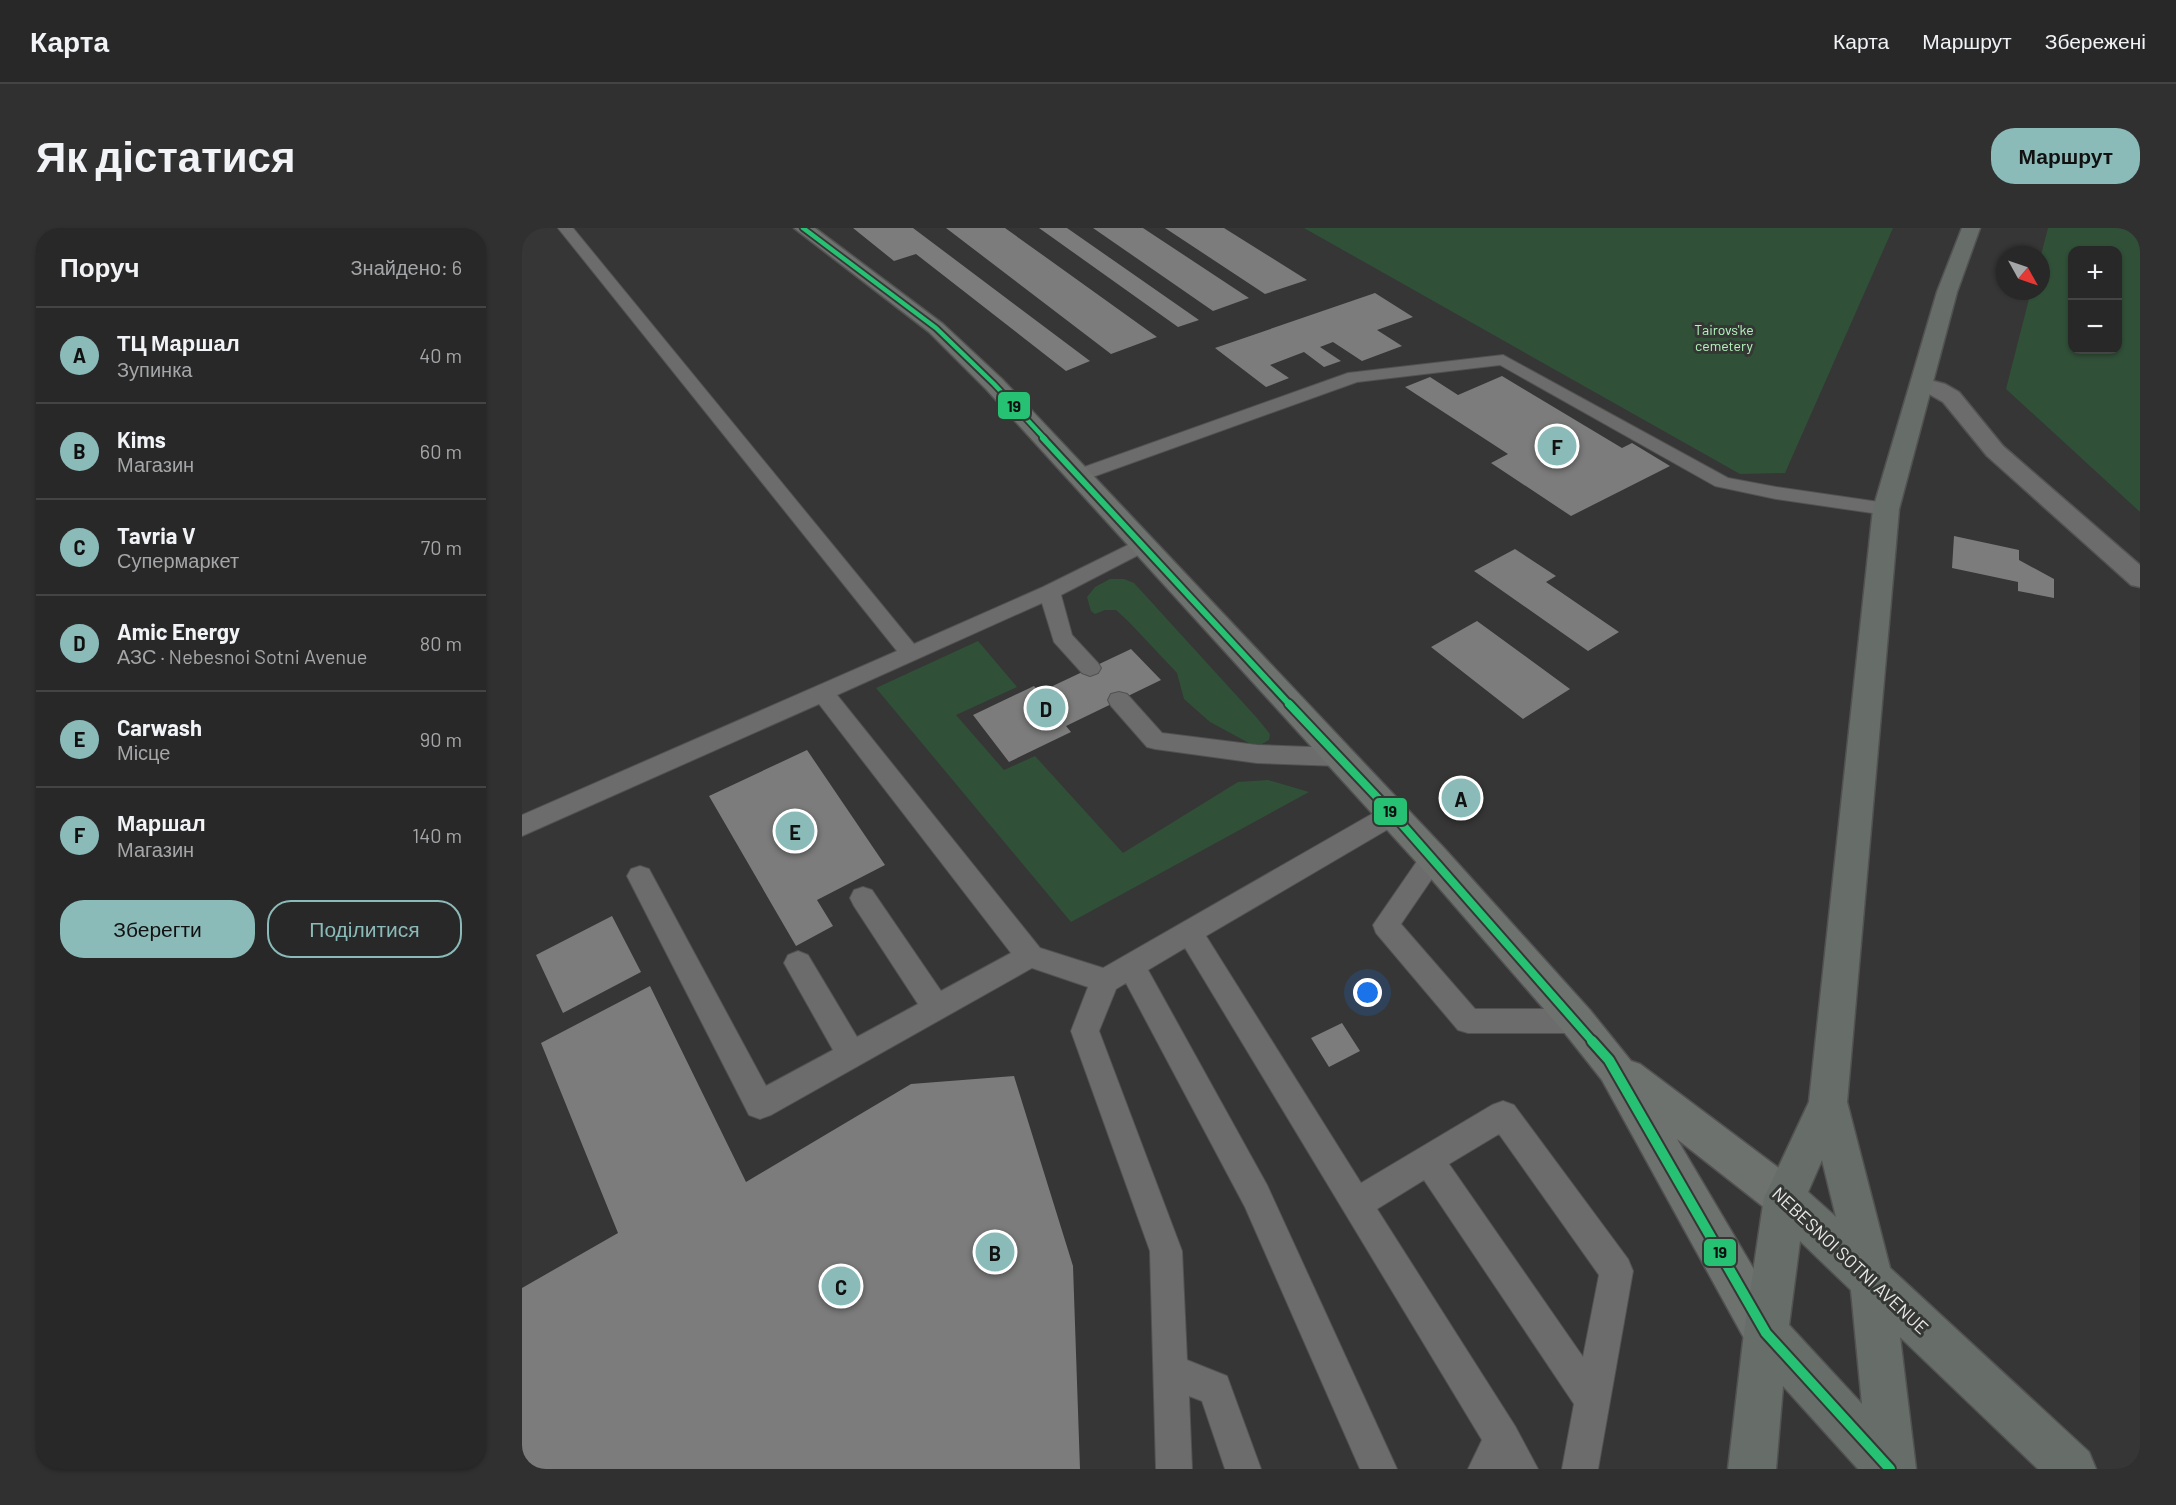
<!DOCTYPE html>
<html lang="uk">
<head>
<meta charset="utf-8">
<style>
	:root { --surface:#282828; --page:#303030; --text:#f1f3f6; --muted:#a5a6a8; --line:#444445; --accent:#8bbbb9 }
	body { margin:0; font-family:Barlow,sans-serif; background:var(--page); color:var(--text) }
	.controls { position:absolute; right:18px; top:18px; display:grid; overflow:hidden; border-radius:12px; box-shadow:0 2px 4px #0004 }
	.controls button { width:54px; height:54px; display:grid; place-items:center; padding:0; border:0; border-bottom:2px solid var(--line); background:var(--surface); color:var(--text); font:30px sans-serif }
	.compass { position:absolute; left:1474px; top:18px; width:54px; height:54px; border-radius:50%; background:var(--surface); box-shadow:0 2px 4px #0004; rotate:130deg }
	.you { position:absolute; left:846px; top:765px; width:21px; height:21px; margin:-15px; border:4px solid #fff; border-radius:50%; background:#1a73e8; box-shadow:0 0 0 9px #1a73e833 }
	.badge { display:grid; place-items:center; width:39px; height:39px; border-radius:50%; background:var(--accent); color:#111; font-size:20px; font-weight:700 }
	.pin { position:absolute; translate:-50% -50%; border:3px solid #fff; box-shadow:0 2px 6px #0006 }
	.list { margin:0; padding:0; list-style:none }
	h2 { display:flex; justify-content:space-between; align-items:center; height:78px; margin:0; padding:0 24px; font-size:26px }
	h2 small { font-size:20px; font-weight:400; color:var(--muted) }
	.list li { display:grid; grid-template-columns:39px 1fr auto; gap:18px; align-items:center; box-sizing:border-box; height:96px; padding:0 24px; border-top:2px solid var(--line) }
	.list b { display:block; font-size:22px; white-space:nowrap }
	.list p { margin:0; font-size:20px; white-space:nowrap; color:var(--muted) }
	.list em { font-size:20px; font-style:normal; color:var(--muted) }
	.actions { display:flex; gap:12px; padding:18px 24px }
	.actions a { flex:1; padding:14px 0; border:2px solid var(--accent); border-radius:24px; text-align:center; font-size:21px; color:var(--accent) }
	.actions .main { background:var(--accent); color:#111 }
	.map { position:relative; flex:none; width:1618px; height:1241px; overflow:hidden; border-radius:24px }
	header { display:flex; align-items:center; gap:36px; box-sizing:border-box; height:84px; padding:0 30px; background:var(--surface); border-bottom:2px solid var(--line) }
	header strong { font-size:28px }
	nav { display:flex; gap:33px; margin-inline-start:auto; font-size:21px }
	.intro { display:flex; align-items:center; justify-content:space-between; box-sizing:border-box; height:144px; padding:0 36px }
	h1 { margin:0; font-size:42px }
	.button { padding:15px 27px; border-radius:24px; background:var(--accent); color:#111; font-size:21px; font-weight:700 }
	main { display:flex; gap:36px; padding:0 36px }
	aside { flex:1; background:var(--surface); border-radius:24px; box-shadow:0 2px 4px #0004 }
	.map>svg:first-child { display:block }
</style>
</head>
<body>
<header>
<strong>Карта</strong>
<nav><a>Карта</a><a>Маршрут</a><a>Збережені</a></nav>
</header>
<div class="intro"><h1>Як дістатися</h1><a class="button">Маршрут</a></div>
<main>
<aside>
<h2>Поруч<small>Знайдено: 6</small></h2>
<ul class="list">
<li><span class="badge">A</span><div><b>ТЦ Маршал</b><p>Зупинка</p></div><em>40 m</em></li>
<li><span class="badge">B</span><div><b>Kims</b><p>Магазин</p></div><em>60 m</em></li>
<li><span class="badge">C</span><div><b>Tavria V</b><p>Супермаркет</p></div><em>70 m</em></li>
<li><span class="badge">D</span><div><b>Amic Energy</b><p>АЗС · Nebesnoi Sotni Avenue</p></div><em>80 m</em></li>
<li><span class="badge">E</span><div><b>Carwash</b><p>Місце</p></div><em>90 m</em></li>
<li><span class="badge">F</span><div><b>Маршал</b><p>Магазин</p></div><em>140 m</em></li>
</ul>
<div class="actions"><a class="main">Зберегти</a><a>Поділитися</a></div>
</aside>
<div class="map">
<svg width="1618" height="1241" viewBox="0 0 1618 1241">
	<rect width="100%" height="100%" fill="#363636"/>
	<path fill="#315038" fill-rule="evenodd" d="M782,0h589l-108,245 -45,1z
		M1526,0h92v284l-134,-123 25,-98h10v-36zM1596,22v100h-46v-100z
		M588,351h14l10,4 123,135 13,16 -1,6 -9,5 -11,-2 -39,-21 -26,-23 -7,-26 -48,-51 -13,-12h-11l-10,4 -4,-3 -4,-14 8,-10z
		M456,413l39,46 -61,28 48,55 31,-14 88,97 115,-71 30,-2 41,12 -238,130 -195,-234z"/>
	<path fill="#7c7c7c" d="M331,0h60l177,133 -24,10 -150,-117 -22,7z
		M424,0h59l152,109 -46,17z
		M517,0h28l132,92 -21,7z
		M571,0h50l106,70 -36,13z
		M643,0h59l83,52 -42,14z
		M853,65l38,24 -36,13 25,16 -40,15 -29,-19 -13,5 21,14 -17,6 -20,-15 -34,13 19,13 -23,9 -51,-39z
		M980,148l120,72 10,-5 38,23 -99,50 -80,-53 17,-9 -103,-67 25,-10 28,18z
		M1432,308l65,14v10l35,19v19l-36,-7v-9l-66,-14z
		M993,321l41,27 -10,6 73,50 -31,19 -114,-80z
		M955,393l93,68 -47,30 -92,-72z
		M609,421l30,31 -95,46 5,6 -62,30 -36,-47 61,-29 6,6z
		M285,522l78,115 -68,35 16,26 -37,20 -87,-150z
		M90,688l29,56 -78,41 -27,-58z
		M128,758l96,196 165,-98 103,-8 59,190 7,203h-558v-181l96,-55 -77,-190z
		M820,795l18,28 -31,16 -18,-29z"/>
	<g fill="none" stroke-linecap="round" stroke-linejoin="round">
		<g stroke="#525252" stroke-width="2">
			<path id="lane" d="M36,0h15l341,416 129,-57 93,-46h14l3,4 -3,4 -89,46 11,40 26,28 3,5 -3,5 -8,3 -8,-3 -28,-31 -12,-39 -205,92 203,253 63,20 281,-161 9,-2 9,2 3,7 -3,7 -196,115 155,247 131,-78 11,-4 11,4 114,154 5,12 -35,198h-36l12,-65 -150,-224 -47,29 138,217 23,43h-70l14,-29 -297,-492 -37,22 119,215 130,284h-37l-115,-262 -119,-224 -10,6 -17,42 83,220 5,109 40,16 34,93h-36l-23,-68 -13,-5 3,73h-36l-6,-218 -79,-220 17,-44 -56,-19 -261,147 -11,4 -11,-4 -122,-239 4,-7 9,-3 9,3 117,217 67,-36 -49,-87 4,-8 10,-4 10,4 49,82 61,-33 -64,-98 -4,-8 4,-8 9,-3 9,3 69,101 70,-38 -192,-249 -297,132v-21l375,-164zM977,906l100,141 -16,82 -134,-193z
				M981,127l225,123 48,9 110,16 7,2 3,4 -3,4 -7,2 -110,-16 -61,-13 -215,-121 -143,17 -270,97h-14l-2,-4 2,-4 275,-98z
				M597,464l8,2 35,39 95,12 81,3 8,3 4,6 -4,6 -8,3 -81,-3 -102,-14 -8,-2 -36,-41 -3,-6 3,-6z
				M911,620l9,3 4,7 -45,66 74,85h102l10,3 4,9 -4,9 -10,3h-109l-10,-3 -82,-97 -3,-8 51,-74z"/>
		</g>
		<g stroke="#525252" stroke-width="3">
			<path id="street" d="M1400,150l23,6 14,8 44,54 137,119v22l-9,-2 -144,-129 -44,-54 -14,-8 -15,-4 -3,-5 3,-5z"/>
		</g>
		<g stroke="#525252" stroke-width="3">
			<path id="secondary" d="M272,0h21l128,96 59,55 443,470 145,161 41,51 9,3 160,120 6,14 -6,14 -15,6 -15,-6 -93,-73 105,178 6,16 -6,16 -16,6 -16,-6 -148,-269 -38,-48 -143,-165 -435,-478 -57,-57z"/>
		</g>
		<g stroke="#525252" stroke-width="3">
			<path id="primary" d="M1440,0h18l-23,64 -58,217 -52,593 43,166 199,184 7,17h-58l-138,-132 16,132h-58l-75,-83 -7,83h-48l16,-136 20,-135 45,-96 64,-593 64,-217zM1300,932l14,57 -28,-25zM1278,1013l51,49 11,114 -73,-79z"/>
		</g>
		<use href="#lane" fill="#6c6c6c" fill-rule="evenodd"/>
		<use href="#street" fill="#6c6c6c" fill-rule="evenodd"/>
		<use href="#secondary" fill="#6e726f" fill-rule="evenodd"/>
		<use href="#primary" fill="#676e69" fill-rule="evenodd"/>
		<g stroke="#353735" stroke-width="8">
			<path id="bus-1-far3" d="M281,0l133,100 58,56 51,55"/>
		</g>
		<g stroke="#353735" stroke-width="10">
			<path id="bus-1-far2" d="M521,210l247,267"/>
		</g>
		<g stroke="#353735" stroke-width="12">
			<path id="bus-1-far1" d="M767,476l104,110 201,229"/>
		</g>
		<g stroke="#353735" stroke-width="14">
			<path id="bus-1" d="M1070,813l17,19 157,273 124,136"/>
		</g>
		<use href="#bus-1-far3" stroke="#26c172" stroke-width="4.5"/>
		<use href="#bus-1-far2" stroke="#26c172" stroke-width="6"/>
		<use href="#bus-1-far1" stroke="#26c172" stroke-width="8"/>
		<use href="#bus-1" stroke="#26c172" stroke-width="10"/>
	</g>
	<g text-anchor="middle" stroke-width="6" stroke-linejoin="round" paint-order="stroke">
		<g font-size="14" fill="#b4f6bf" stroke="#353735">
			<text x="1202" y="107">Tairovs'ke<tspan x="1202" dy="16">cemetery</tspan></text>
		</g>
		<g font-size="18" fill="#e8e9e8" stroke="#353735">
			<text transform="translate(1328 1033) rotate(43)" y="6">NEBESNOI SOTNI AVENUE</text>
		</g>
	</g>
	<g stroke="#353735" stroke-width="2">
		<rect x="475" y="163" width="34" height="29" rx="6" fill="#26c172"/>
		<rect x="851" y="569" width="35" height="29" rx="6" fill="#26c172"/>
		<rect x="1181" y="1010" width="34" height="29" rx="6" fill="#26c172"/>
	</g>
	<g font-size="16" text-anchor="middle" font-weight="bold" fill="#111">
		<text x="492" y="184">19</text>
		<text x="868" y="589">19</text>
		<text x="1198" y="1030">19</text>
	</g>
</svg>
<div class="controls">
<button>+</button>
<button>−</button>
</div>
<svg class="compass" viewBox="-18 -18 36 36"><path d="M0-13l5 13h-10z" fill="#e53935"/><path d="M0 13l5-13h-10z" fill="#a5a6a8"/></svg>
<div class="you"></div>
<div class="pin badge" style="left:939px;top:570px">A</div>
<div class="pin badge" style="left:473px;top:1024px">B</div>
<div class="pin badge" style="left:319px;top:1058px">C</div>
<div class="pin badge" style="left:524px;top:480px">D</div>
<div class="pin badge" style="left:273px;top:603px">E</div>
<div class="pin badge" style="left:1035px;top:218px">F</div>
</div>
</main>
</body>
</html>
